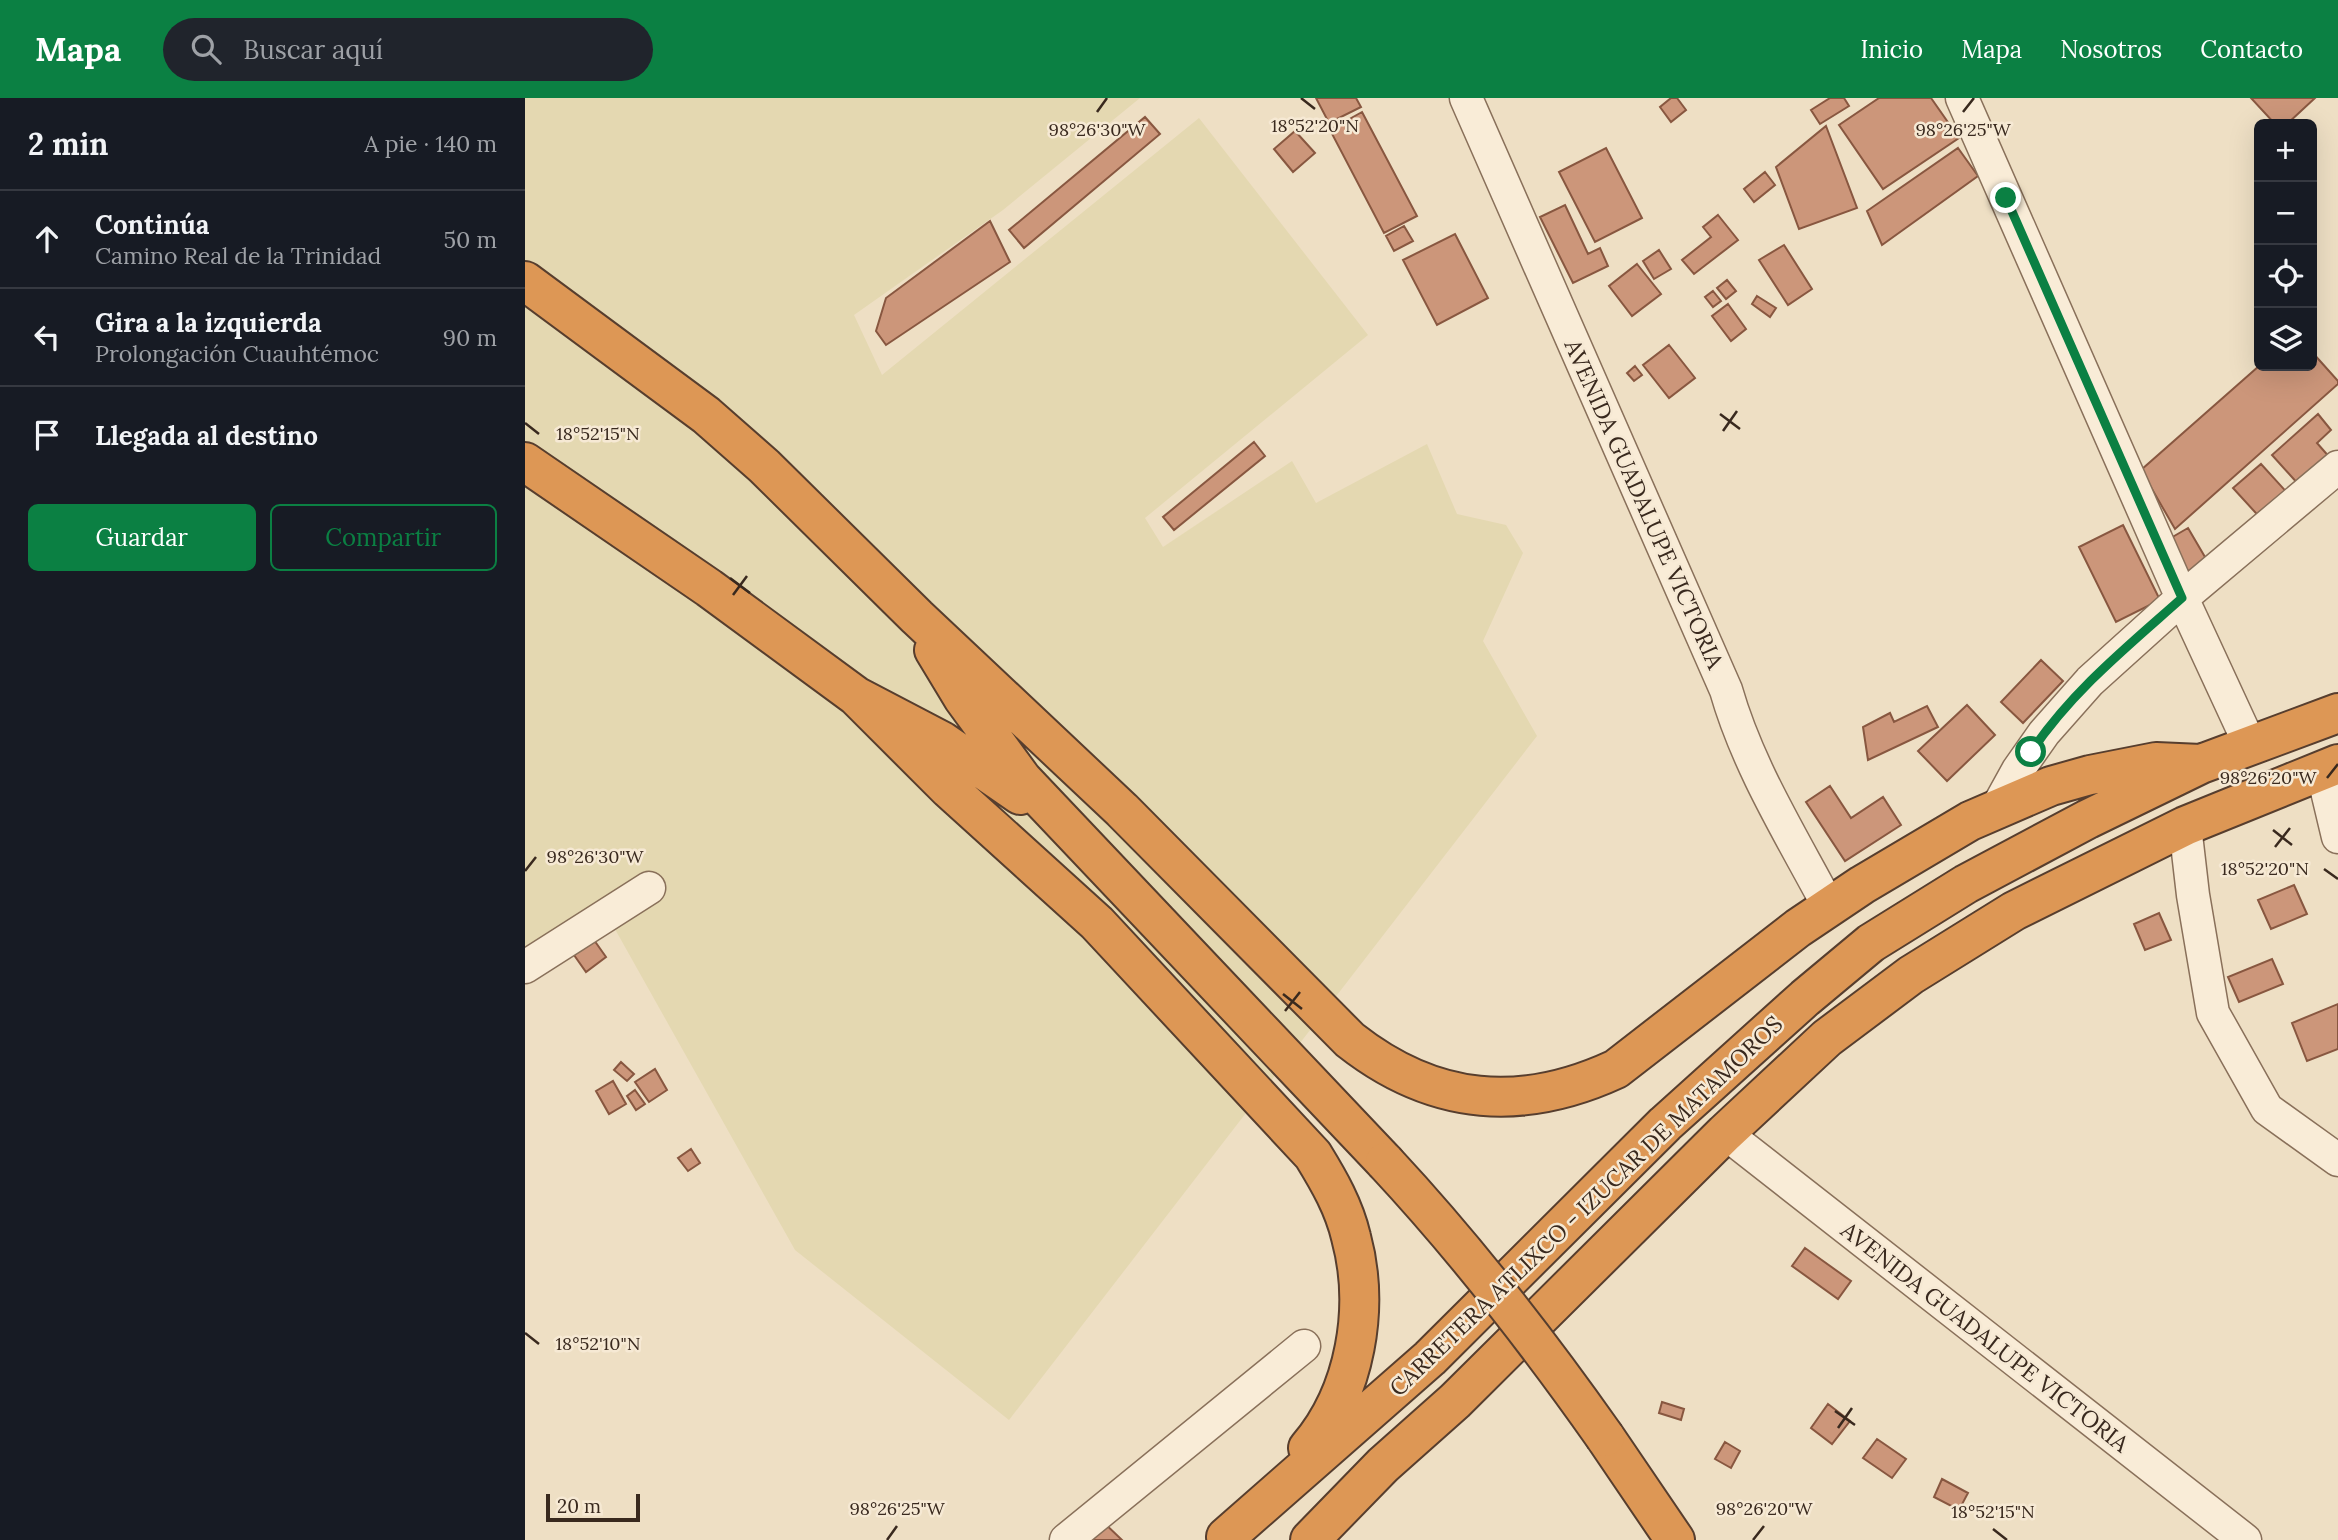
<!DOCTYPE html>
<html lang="es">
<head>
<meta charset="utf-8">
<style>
	:root { --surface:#171b24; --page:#20242c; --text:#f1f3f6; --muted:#9ea1a6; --line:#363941; --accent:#0b8043 }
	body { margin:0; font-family:Lora,serif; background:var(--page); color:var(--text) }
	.controls { position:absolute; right:21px; top:21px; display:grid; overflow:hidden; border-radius:10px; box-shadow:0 7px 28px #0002 }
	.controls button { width:63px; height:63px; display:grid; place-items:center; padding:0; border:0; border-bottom:2px solid var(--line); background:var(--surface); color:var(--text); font:35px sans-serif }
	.scale { position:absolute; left:21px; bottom:18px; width:94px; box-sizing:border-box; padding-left:7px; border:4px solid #39291e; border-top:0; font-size:19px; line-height:24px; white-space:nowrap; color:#39291e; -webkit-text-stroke:5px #f6e9d4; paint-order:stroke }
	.stop { position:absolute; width:21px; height:21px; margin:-16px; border:5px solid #0b8043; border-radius:50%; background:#fff }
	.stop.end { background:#0b8043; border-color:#fff; box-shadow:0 2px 7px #0008 }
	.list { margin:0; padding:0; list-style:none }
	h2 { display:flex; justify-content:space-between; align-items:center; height:91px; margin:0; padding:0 28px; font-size:30px }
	h2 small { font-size:23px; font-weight:400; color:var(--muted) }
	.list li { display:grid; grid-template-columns:46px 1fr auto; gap:21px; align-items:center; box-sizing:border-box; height:98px; padding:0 28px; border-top:2px solid var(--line) }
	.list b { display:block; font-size:26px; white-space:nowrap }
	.list p { margin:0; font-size:23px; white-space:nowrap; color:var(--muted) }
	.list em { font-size:23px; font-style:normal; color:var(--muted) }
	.actions { display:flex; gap:14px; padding:21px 28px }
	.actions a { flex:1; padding:16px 0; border:2px solid var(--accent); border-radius:10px; text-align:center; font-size:24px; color:var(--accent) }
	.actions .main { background:var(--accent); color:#fff }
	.icon { flex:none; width:38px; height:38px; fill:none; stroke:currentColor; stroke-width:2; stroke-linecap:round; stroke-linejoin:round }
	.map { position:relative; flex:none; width:1813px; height:1442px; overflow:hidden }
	header { display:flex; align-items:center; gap:42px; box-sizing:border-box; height:98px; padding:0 35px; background:var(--accent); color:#fff }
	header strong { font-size:33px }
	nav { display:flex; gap:38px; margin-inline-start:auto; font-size:24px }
	.search { width:490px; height:63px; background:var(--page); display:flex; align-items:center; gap:18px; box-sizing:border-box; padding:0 24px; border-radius:38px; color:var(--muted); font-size:26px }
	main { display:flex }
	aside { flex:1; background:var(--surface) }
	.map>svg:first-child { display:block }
</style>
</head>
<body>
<header>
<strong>Mapa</strong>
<div class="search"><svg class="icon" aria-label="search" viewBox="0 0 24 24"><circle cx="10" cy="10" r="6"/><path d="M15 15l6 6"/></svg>Buscar aquí</div>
<nav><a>Inicio</a><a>Mapa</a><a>Nosotros</a><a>Contacto</a></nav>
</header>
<main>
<aside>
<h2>2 min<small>A pie · 140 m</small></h2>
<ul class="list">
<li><svg class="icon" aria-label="ahead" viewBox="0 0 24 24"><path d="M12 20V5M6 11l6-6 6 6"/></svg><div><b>Continúa</b><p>Camino Real de la Trinidad</p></div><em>50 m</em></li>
<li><svg class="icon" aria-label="left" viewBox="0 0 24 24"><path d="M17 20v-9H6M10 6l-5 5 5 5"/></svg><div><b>Gira a la izquierda</b><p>Prolongación Cuauhtémoc</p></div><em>90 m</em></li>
<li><svg class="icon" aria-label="arrive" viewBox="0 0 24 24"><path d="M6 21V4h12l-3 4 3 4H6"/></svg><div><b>Llegada al destino</b></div></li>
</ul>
<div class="actions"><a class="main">Guardar</a><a>Compartir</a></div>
</aside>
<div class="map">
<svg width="1813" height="1442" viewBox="0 0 1813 1442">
	<rect width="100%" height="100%" fill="#eedfc4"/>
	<path fill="#e4d8b1" d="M0,0h615l-137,112 -149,105 28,60 317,-257 169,217 -223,183 18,29 129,-86 24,42 111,-59 30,70 49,11 17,28 -40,88 54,95 -528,684 -214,-170 -184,-328 -86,51z"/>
	<path fill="#cc967a" stroke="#885740" stroke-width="2" d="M791,0h40l5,9 -32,16z
		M1146,0h6l9,12 -15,12 -11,-15z
		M1305,0h14l5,8 -29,18 -9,-14z
		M1354,0h52l28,40 -76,51 -44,-64z
		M1726,0h64l-28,26h-12z
		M837,14l55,104 -33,17 -54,-103z
		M620,19l15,17 -136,114 -15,-18z
		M1301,28l31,82 -58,21 -23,-62z
		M770,33l20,22 -22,19 -19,-23z
		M1081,50l36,70 -47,24 -36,-70z
		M1433,50l20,28 -96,69 -15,-34z
		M1240,74l10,13 -21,17 -10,-13z
		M1040,107l23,49 12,-6 8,18 -35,17 -33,-66z
		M1193,117l20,25 -44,34 -12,-14 29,-23 -8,-10z
		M465,123l20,41 -124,83 -10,-14 10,-33z
		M879,128l9,15 -19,10 -8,-15z
		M930,136l33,64 -51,27 -34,-65z
		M1259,147l28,44 -24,16 -29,-45z
		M1134,152l12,19 -17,10 -11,-18z
		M1112,166l24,30 -29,22 -23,-30z
		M1202,182l9,11 -10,8 -9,-11z
		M1188,193l8,10 -8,6 -8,-10z
		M1232,198l19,12 -6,9 -18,-13z
		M1203,206l18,25 -15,12 -19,-25z
		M1144,247l26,33 -26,20 -26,-33z
		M1787,254l26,29v3l-163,145 -34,-59 118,-104h53z
		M1110,268l7,9 -8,6 -7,-8z
		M1793,316l13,16 -14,13 14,16 -31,27 -28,-31z
		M729,344l11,14 -91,74 -11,-13z
		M1736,366l31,34 -27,25 -32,-35z
		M1598,427l37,75 -44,22 -37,-75z
		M1663,430l24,41 -19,11 -24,-41z
		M1516,562l22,21 -40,42 -22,-21z
		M1442,607l28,30 -48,46 -29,-30z
		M1402,608l11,21 -70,33 -5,-33 27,-14 4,9z
		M1305,688l21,32 32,-21 18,28 -56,36 -39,-59z
		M1769,787l13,29 -36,15 -13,-29z
		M1634,815l12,27 -26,10 -11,-26z
		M69,842l12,17 -20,15 -12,-17z
		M1747,861l11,25 -44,18 -11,-25z
		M1813,906v45l-31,12 -15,-38z
		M96,964l13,12 -7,7 -13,-11z
		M130,971l12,21 -18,12 -14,-20z
		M88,983l13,23 -17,10 -13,-23z
		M110,992l10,14 -9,6 -9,-14z
		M166,1051l9,14 -12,8 -10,-13z
		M1280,1150l46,33 -13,18 -46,-33z
		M1137,1304l22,7 -3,11 -22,-7z
		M1303,1306l22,17 -18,23 -21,-16z
		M1352,1341l29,20 -14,19 -29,-20z
		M1200,1344l15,9 -9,17 -16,-9z
		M1417,1381l26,14 -9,17 -25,-13z
		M574,1420l23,22h-45z"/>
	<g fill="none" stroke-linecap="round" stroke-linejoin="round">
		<g stroke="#89705a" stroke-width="35">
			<path id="minor" d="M941,0l260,592c22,77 66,147 103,217
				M1437,0l220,500 68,147
				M1797,672l16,67
				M1472,710l21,-38 26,-37 46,-52 92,-83 156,-131
				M1660,728l8,69 20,118 54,96 71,51
				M0,869l124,-79
				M1200,1035l520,407
				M541,1442l238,-194"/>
		</g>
		<g stroke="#573e2e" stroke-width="42">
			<path id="highway" d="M0,183l181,134 58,51 153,151 205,193 228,230c84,66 171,73 266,29l182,-141 64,-43 108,-64 81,-35 39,-11 66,-13 45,2
				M0,364l184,126 147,108 86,45 78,54
				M409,552l29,48 59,81 363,383
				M331,598l93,93 148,134 216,232c16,26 31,52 38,82 19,70 5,155 -43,211
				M1080,1339l70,103
				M701,1439l204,-179 235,-234 140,-126 66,-55 95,-59 122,-65 113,-55 137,-51
				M785,1442l73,-75 72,-64 270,-268 102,-95 84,-63 103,-64 171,-85 153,-62"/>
		</g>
		<use href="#minor" stroke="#f9ecd7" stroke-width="32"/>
		<use href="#highway" stroke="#dd9755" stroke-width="38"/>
		<g stroke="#573e2e" stroke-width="42" stroke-linecap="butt">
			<path id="highway-bridge" d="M860,1064c82,88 151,177 220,275"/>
		</g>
		<use href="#highway-bridge" stroke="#dd9755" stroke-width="38"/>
	</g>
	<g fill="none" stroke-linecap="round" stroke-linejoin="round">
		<path stroke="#0b8043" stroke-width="9" d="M1481,100l176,400c-54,48 -110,93 -151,154"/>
	</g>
	<path fill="none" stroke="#39291e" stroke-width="2.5" d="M776,0l14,11M572,14l10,-14M1438,14l11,-14M1195,316l20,15M0,325l14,11M1198,333l14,-20M205,480l20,15M208,497l14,-19M1802,680l11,-14M1748,732l19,15M1750,749l15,-19M1799,771l14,10M0,773l11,-14M758,896l19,15M760,913l15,-19M0,1235l14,11M1310,1313l20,14M1313,1330l14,-20M1468,1431l14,11M362,1442l10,-14M1228,1442l11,-14"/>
	<g text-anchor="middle" stroke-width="5" stroke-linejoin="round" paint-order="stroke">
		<g font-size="23" fill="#39291e" stroke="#f6e9d4">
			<text transform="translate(1119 406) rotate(66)" y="8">AVENIDA GUADALUPE VICTORIA</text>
			<text transform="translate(1061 1108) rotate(-44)" y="8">CARRETERA ATLIXCO - IZUCAR DE MATAMOROS</text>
			<text transform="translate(1460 1239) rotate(38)" y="8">AVENIDA GUADALUPE VICTORIA</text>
		</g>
	</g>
	<g font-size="18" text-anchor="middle" fill="#39291e" stroke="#f6e9d4" stroke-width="5" stroke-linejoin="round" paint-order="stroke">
		<text x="790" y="34">18°52'20"N</text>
		<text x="572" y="38">98°26'30"W</text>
		<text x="1438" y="38">98°26'25"W</text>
		<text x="73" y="342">18°52'15"N</text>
		<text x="1743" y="686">98°26'20"W</text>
		<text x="70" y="765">98°26'30"W</text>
		<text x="1740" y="777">18°52'20"N</text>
		<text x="73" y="1252">18°52'10"N</text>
		<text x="372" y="1417">98°26'25"W</text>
		<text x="1239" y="1417">98°26'20"W</text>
		<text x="1468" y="1420">18°52'15"N</text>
	</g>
</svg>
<div class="controls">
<button>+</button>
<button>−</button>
<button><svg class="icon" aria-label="locate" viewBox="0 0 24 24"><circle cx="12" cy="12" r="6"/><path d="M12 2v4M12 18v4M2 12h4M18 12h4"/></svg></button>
<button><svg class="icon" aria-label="layers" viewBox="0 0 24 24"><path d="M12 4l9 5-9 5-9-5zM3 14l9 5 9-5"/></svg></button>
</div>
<div class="scale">20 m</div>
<div class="stop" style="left:1506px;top:654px"></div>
<div class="stop end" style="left:1481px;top:100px"></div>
</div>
</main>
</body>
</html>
